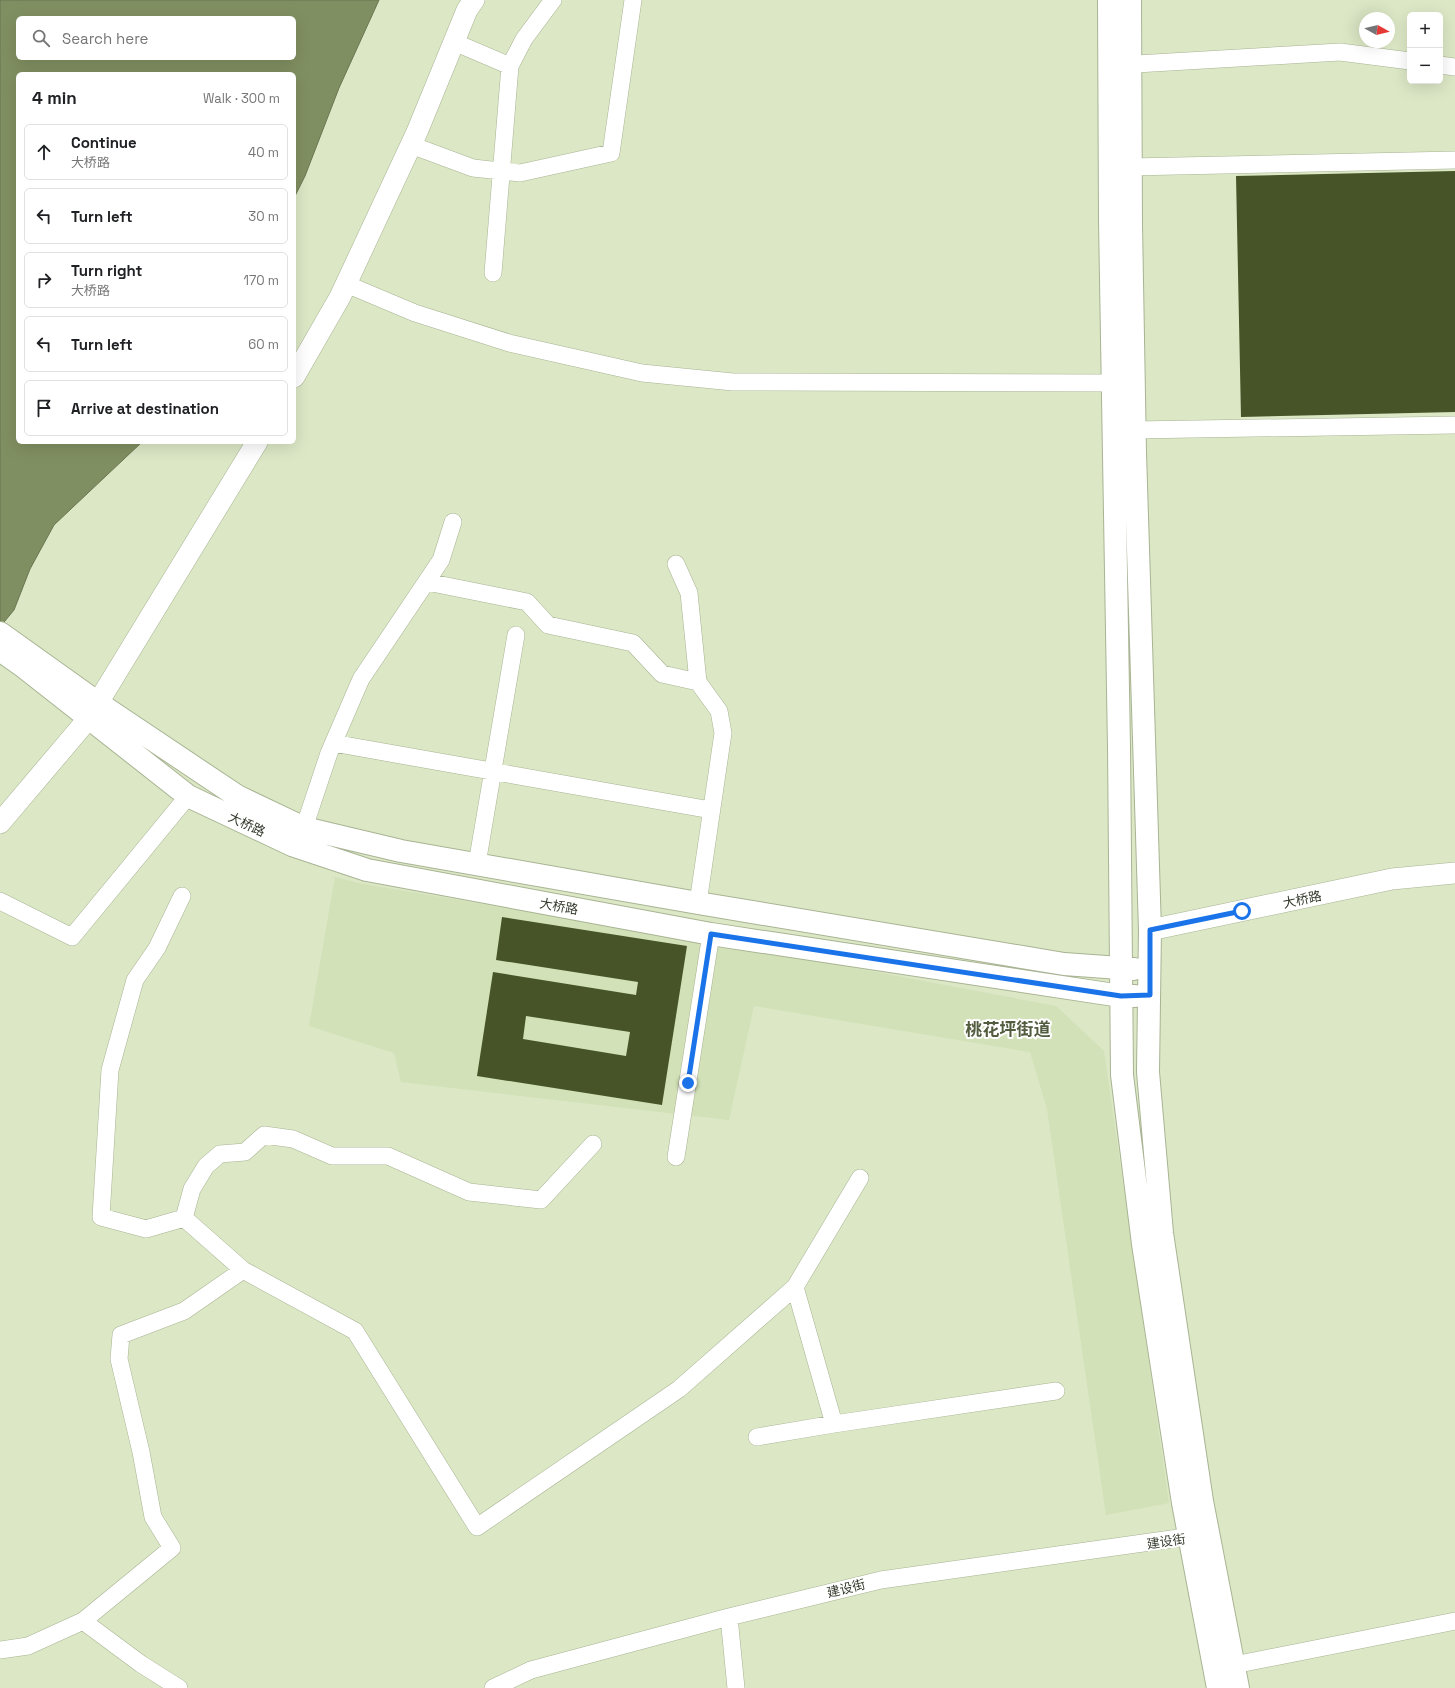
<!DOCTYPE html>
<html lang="en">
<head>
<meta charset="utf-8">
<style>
	:root { --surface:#fff; --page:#f6f6f6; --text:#202124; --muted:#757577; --line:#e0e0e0 }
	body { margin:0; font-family:"Space Grotesk","Noto Sans SC",sans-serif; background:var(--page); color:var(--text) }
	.controls { position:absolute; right:12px; top:12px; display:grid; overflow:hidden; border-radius:6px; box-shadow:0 4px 16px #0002 }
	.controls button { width:36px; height:36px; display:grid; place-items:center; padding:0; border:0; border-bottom:1px solid var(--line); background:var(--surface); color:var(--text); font:20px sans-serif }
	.compass { position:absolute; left:1359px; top:12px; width:36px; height:36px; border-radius:50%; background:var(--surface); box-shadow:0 4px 16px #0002; rotate:98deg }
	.stop { position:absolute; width:12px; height:12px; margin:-9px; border:3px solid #1a73e8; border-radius:50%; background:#fff }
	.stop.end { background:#1a73e8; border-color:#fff; box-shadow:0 1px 4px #0008 }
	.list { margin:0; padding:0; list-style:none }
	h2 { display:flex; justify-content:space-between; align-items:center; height:52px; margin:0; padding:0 16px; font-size:17px }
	h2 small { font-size:13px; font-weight:400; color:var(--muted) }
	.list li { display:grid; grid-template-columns:26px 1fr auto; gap:12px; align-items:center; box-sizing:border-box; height:56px; margin:0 8px 8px; padding:0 8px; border:1px solid var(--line); border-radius:6px }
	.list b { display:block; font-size:15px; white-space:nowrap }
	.list p { margin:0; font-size:13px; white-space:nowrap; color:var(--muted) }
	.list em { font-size:13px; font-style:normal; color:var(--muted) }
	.icon { flex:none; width:22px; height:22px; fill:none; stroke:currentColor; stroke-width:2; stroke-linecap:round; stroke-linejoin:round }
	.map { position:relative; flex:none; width:1455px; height:1688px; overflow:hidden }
	.search { position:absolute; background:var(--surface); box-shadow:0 4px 16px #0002; left:16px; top:16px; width:280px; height:44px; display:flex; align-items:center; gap:10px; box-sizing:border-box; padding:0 14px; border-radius:6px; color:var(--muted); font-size:15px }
	.panel { position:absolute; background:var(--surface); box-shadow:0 4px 16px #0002; left:16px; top:72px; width:280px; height:372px; border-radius:6px }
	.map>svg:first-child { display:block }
</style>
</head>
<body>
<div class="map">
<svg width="1455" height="1688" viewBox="0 0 1455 1688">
	<rect width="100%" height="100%" fill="#dbe7c5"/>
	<path fill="#d2e1b7" d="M335,877l23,6 443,75 255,48 48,45 65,452 -63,12 -59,-406 -17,-57 -276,-46 -25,114 -328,-38 -7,-29 -85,-27z"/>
	<path fill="#808f61" stroke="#6a7652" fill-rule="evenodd" d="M0,0h379l-40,88 -34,88 -11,22v-124h-276v368h124l-88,83 -24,44 -16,41 -14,17zM18,18h276v40h-276z"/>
	<path fill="#465428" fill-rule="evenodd" d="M1455,171v241l-214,5 -5,-241z
		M502,917l185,29 -25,159 -185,-29 16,-104 143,23 2,-13 -142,-22zM526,1016l104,16 -4,24 -103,-17z"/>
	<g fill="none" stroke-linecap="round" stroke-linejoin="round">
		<g stroke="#a8b493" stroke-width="18">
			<path id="minor" d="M454,42l56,24
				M1119,65l221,-13 70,9
				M1440,65l15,2
				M411,145l62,23 47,5 91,-20 22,-153
				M1130,167l325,-7
				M493,273l17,-207 14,-27 29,-39
				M346,284l69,29 94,30 133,30 91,9 379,1 13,-2
				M1134,430l321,-5
				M676,564l13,29 9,89 21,29 4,22 -25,170
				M427,582l100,20 21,23 85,18 29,31 36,8
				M333,743l378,67
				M304,828l25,-75 32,-74 80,-119 12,-38
				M477,864l39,-229
				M182,896l-25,52 -22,32 -25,90 -9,147 45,12 38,-11 59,52 112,61 122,196 202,-138 116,-102
				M0,901l72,36 116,-141
				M676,1157l35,-223
				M184,1218l8,-29 14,-23 14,-12 25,-2 19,-17 29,4 39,17h56l81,36 72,8 52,-56
				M834,1424l-39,-137 65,-109
				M757,1437l77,-13 222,-33
				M729,1617l7,71
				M83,1621l89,-73 -19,-31 -12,-65 -22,-93 2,-24 63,-24 59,-41
				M0,1650l28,-4 55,-25 58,43 38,24
				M1234,1665l221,-44
				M493,1688l38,-18 198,-53 152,-37 319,-45"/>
		</g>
		<g stroke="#a8b493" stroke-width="22">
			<path id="tertiary" d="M294,377l46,-80 77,-165 50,-122 7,-10
				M0,823l88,-104 169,-277
				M1150,930l242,-51 63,-6"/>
		</g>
		<g stroke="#a8b493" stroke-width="24">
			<path id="secondary" d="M1109,0l1,221 9,527 3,327 21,169 40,259 35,185
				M1130,0l1,224 4,229 15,477 -2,142 14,161 40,268 36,187
				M0,633l98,70 139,93 67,32 97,23 297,52 366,61 70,5
				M0,650l24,17 164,129 104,49 75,25 344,64 410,62h14"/>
		</g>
		<use href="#minor" stroke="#fff" stroke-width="17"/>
		<use href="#tertiary" stroke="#fff" stroke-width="21"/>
		<use href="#secondary" stroke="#fff" stroke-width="22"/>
	</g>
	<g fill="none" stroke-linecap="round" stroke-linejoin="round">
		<path stroke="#1a73e8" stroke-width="5" d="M688,1083l23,-149 410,62 29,-1v-65l92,-19"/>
	</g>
	<g text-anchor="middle" stroke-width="4" stroke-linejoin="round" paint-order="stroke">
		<g font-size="13" fill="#363b2e" stroke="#fff">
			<text transform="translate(247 824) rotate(25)" y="5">大桥路</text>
			<text transform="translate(1302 899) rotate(-12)" y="5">大桥路</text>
			<text transform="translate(559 906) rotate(10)" y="5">大桥路</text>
			<text transform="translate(1166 1541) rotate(-8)" y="5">建设街</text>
			<text transform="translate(846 1588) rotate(-14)" y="5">建设街</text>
		</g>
		<g font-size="17" font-weight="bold" fill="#525c3f" stroke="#fff">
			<text x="1008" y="1035">桃花坪街道</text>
		</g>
	</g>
</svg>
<div class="controls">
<button>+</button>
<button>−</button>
</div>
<svg class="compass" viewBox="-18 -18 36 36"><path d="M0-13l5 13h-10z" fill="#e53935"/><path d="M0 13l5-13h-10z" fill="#757577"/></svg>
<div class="stop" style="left:1242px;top:911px"></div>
<div class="stop end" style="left:688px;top:1083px"></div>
<div class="search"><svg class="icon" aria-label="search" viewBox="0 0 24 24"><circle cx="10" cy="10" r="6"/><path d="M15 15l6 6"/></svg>Search here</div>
<section class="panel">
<h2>4 min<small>Walk · 300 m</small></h2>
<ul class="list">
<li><svg class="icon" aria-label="ahead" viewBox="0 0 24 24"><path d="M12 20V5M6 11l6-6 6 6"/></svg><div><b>Continue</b><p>大桥路</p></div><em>40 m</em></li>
<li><svg class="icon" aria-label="left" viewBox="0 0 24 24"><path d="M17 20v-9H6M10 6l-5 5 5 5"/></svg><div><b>Turn left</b></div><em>30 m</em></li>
<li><svg class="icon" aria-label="right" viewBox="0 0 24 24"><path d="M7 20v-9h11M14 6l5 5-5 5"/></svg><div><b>Turn right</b><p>大桥路</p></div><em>170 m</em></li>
<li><svg class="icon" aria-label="left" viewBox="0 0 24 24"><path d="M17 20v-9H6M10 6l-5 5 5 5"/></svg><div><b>Turn left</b></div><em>60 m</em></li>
<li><svg class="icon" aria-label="arrive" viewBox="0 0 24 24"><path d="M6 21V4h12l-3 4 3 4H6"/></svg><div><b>Arrive at destination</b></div></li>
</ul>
</section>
</div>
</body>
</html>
